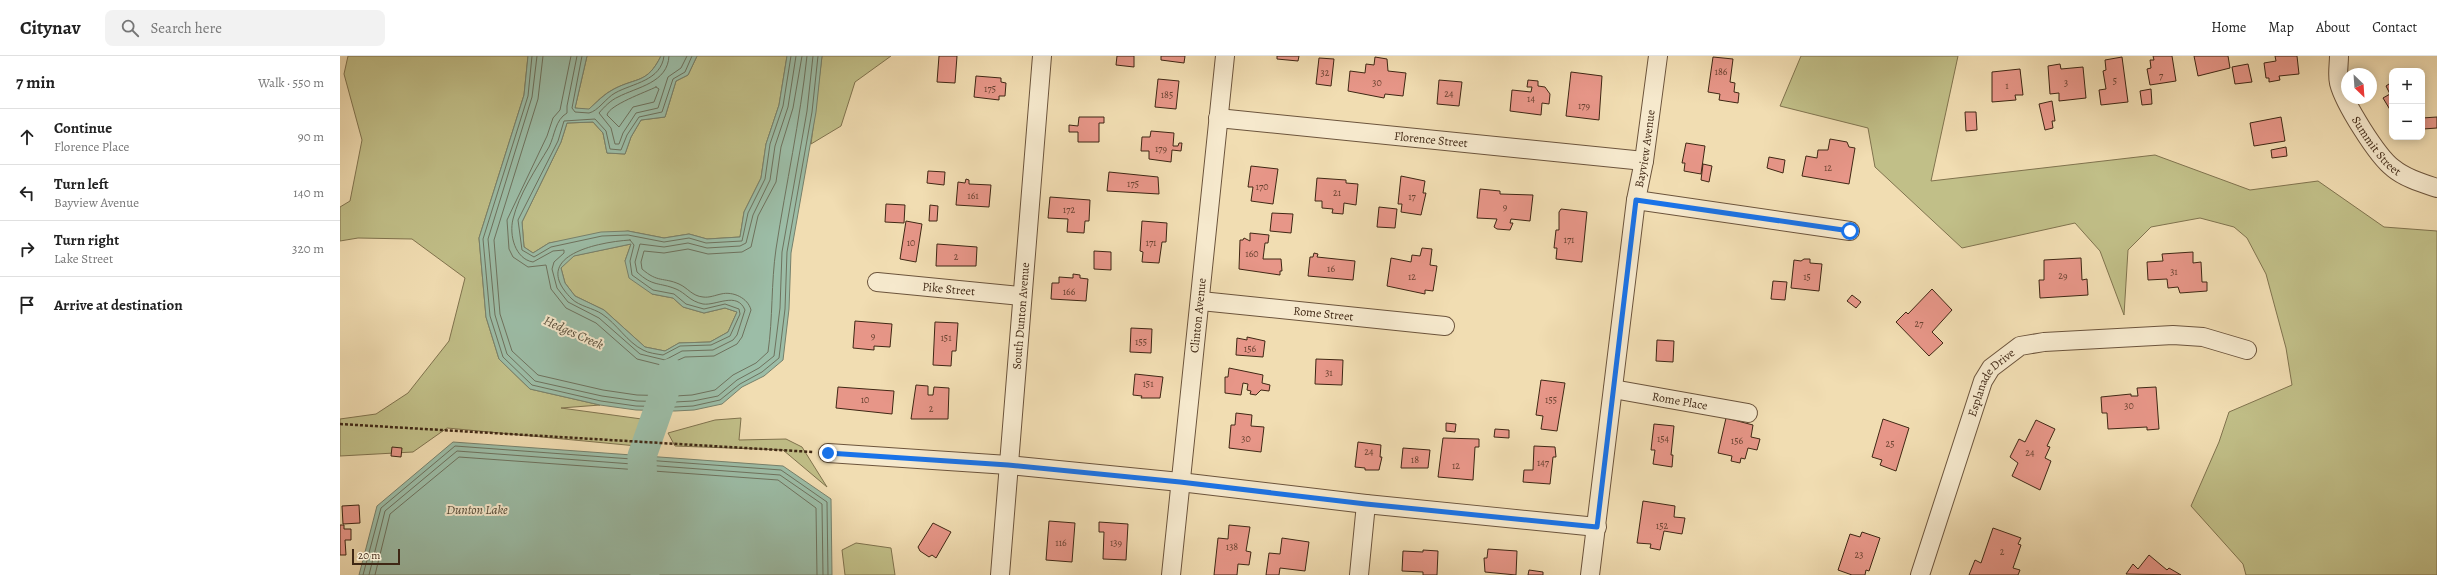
<!DOCTYPE html>
<html lang="en">
<head>
<meta charset="utf-8">
<style>
	:root { --surface:#fff; --page:#f2f2f2; --text:#222; --muted:#767676; --line:#e0e0e0 }
	body { margin:0; font-family:Alegreya,serif; background:var(--page); color:var(--text) }
	.controls { position:absolute; right:12px; top:12px; display:grid; overflow:hidden; border-radius:8px; box-shadow:0 2px 10px #0003 }
	.controls button { width:36px; height:36px; display:grid; place-items:center; padding:0; border:0; border-bottom:1px solid var(--line); background:var(--surface); color:var(--text); font:20px sans-serif }
	.compass { position:absolute; left:2001px; top:12px; width:36px; height:36px; border-radius:50%; background:var(--surface); box-shadow:0 2px 10px #0003; rotate:155deg }
	.scale { position:absolute; left:12px; bottom:10px; width:48px; box-sizing:border-box; padding-left:4px; border:2px solid #3f2714; border-top:0; font-size:11px; line-height:14px; white-space:nowrap; color:#3f2714; -webkit-text-stroke:3px #f6e9cd; paint-order:stroke }
	.stop { position:absolute; width:12px; height:12px; margin:-9px; border:3px solid #1a73e8; border-radius:50%; background:#fff }
	.stop.end { background:#1a73e8; border-color:#fff; box-shadow:0 1px 4px #0008 }
	.list { margin:0; padding:0; list-style:none }
	h2 { display:flex; justify-content:space-between; align-items:center; height:52px; margin:0; padding:0 16px; font-size:17px }
	h2 small { font-size:13px; font-weight:400; color:var(--muted) }
	.list li { display:grid; grid-template-columns:26px 1fr auto; gap:12px; align-items:center; box-sizing:border-box; height:56px; padding:0 16px; border-top:1px solid var(--line) }
	.list b { display:block; font-size:15px; white-space:nowrap }
	.list p { margin:0; font-size:13px; white-space:nowrap; color:var(--muted) }
	.list em { font-size:13px; font-style:normal; color:var(--muted) }
	.icon { flex:none; width:22px; height:22px; fill:none; stroke:currentColor; stroke-width:2; stroke-linecap:round; stroke-linejoin:round }
	.map { position:relative; flex:none; width:2097px; height:519px; overflow:hidden }
	header { display:flex; align-items:center; gap:24px; box-sizing:border-box; height:56px; padding:0 20px; background:var(--surface); border-bottom:1px solid var(--line) }
	header strong { font-size:19px }
	nav { display:flex; gap:22px; margin-inline-start:auto; font-size:14px }
	.search { width:280px; height:36px; background:var(--page); display:flex; align-items:center; gap:10px; box-sizing:border-box; padding:0 14px; border-radius:8px; color:var(--muted); font-size:15px }
	main { display:flex }
	aside { flex:1; background:var(--surface) }
	.map>svg:first-child { display:block }
</style>
</head>
<body>
<header>
<strong>Citynav</strong>
<div class="search"><svg class="icon" aria-label="search" viewBox="0 0 24 24"><circle cx="10" cy="10" r="6"/><path d="M15 15l6 6"/></svg>Search here</div>
<nav><a>Home</a><a>Map</a><a>About</a><a>Contact</a></nav>
</header>
<main>
<aside>
<h2>7 min<small>Walk · 550 m</small></h2>
<ul class="list">
<li><svg class="icon" aria-label="ahead" viewBox="0 0 24 24"><path d="M12 20V5M6 11l6-6 6 6"/></svg><div><b>Continue</b><p>Florence Place</p></div><em>90 m</em></li>
<li><svg class="icon" aria-label="left" viewBox="0 0 24 24"><path d="M17 20v-9H6M10 6l-5 5 5 5"/></svg><div><b>Turn left</b><p>Bayview Avenue</p></div><em>140 m</em></li>
<li><svg class="icon" aria-label="right" viewBox="0 0 24 24"><path d="M7 20v-9h11M14 6l5 5-5 5"/></svg><div><b>Turn right</b><p>Lake Street</p></div><em>320 m</em></li>
<li><svg class="icon" aria-label="arrive" viewBox="0 0 24 24"><path d="M6 21V4h12l-3 4 3 4H6"/></svg><div><b>Arrive at destination</b></div></li>
</ul>
</aside>
<div class="map">
<svg width="2097" height="519" viewBox="0 0 2097 519">
	<rect width="100%" height="100%" fill="#f1ddb2"/>
	<filter id="stains"><feTurbulence type="fractalNoise" baseFrequency=".005" numOctaves="4"/><feColorMatrix values="0 0 0 0 .2 0 0 0 0 .09 0 0 0 0 .02 0 0 0 .5 -.17"/></filter>
	<radialGradient id="worn" r=".72"><stop offset=".6" stop-color="#630" stop-opacity="0"/><stop offset="1" stop-color="#630" stop-opacity=".3"/></radialGradient>
	<path fill="#c1bf88" stroke="#80734e" d="M8,0h180l-4,39 -45,143 7,79 13,42 31,30 70,16 -39,3 88,12 -4,13 -8,13 -190,-18 -34,24 -73,4v-37l36,-5 32,-21 41,-52 16,-63 -53,-39 -54,-1 -18,3v-34l10,-6 12,-61 -18,-66z
		M247,0h74c-14,28 -24,21 -47,33 -10,5 -18,13 -25,21l-14,-2z
		M357,0h90l-8,49 -13,39 -5,34 -17,34 -4,25 -33,2 -18,-5 -25,4 -36,-7 -79,12 -16,10 -9,-6 -2,-25 39,-80 6,-19 26,-1 10,11 4,20 18,1 6,-17 10,-17 24,-3 11,-36 12,-6z
		M482,0h69l-36,26 -14,44 -30,18z
		M1461,0h157l-27,125 224,-26 95,35 68,-9 66,46 53,4v344h-191l-3,-11 -52,-58 28,-64 10,-30 63,-27 -6,-37 -20,-74 -19,-36 -13,-11 -34,-9 -49,9 -23,23 -4,65 -24,-64 -25,-28 -113,25 -87,-81 -7,-39 -88,-22z
		M291,188l-6,17 27,33 21,4 10,9 21,6 21,-5 12,4 -9,20 -18,10 -31,1 -14,8 -20,-4 -41,-37 -29,-14 -10,-13 -4,-15 12,-12z
		M401,362l-2,22 47,-1 16,8 25,40 -44,-37 -108,-4 -7,-13 47,-13z
		M516,487l35,5 4,27h-50l-3,-25z"/>
	<path fill="#9cbda7" stroke="#77816c" fill-rule="evenodd" d="M188,0h59l-12,52 14,1c8,-7 15,-15 25,-20 23,-12 33,-5 47,-33h36l-9,19 -12,6 -11,36 -24,3 -10,17 -6,17 -18,-1 -4,-20 -10,-11 -26,1 -6,19 -39,80 2,25 9,6 16,-10 52,-11 27,-1 36,7 25,-4 18,5 33,-2 4,-25 17,-34 5,-34 13,-39 8,-49h35l-6,56 -25,141 -2,56 -6,51 -19,16 -22,11 -20,17 -28,6 -19,1 -39,-1 -36,-5 -70,-16 -31,-30 -13,-42 -7,-79 45,-143zM291,188l-6,17 4,17 23,16 21,4 10,9 21,6 21,-5 12,4 -9,20 -18,10 -31,1 -14,8 -20,-4 -41,-37 -29,-14 -10,-13 -4,-15 13,-12z
		M113,386l330,24 48,33 1,76h-473l18,-69z"/>
	<g fill="none" stroke-linecap="round" stroke-linejoin="round">
		<path stroke="#6e725e" stroke-width="1" d="M192,0l-4,40 -45,143 7,77 13,41 29,28 69,16 35,5 39,1 18,-1 27,-6 20,-16 22,-12 17,-14 6,-49 2,-57 25,-140 6,-56
			M197,0l-5,41 -44,142 7,76 12,39 28,27 67,15 35,5 38,1 18,-1 25,-5 19,-16 22,-12 15,-12 6,-48 2,-56 25,-141 6,-55
			M203,0l-5,43 -44,141 6,74 12,37 26,24 65,15 34,5 38,1 17,-1 23,-5 18,-15 23,-12 12,-11c5,-34 3,-69 8,-103 10,-65 24,-128 31,-193
			M231,0l-11,54 -7,8 -6,18 -40,84 2,29 4,8 15,10 18,-2 5,24 15,19 30,15 41,36 28,7 20,-9 29,-1 23,-12 5,-7 9,-27c-3,-12 -18,-19 -30,-16 -5,1 -12,4 -18,3 -11,-1 -15,-9 -24,-13 -16,-7 -21,-1 -37,-15l-1,-7 3,-11 20,2 24,-4 20,5 34,-2 9,-5 7,-31 18,-34 5,-35 12,-39 9,-52
			M237,0l-10,50v7c-12,7 -12,22 -18,34 -13,22 -30,47 -36,72 -4,16 2,40 20,43l20,-11 11,-1v3l-10,9 -2,7 5,19 11,14 31,16 41,36 25,6 17,-9 31,-1 20,-10 4,-5 8,-25c-8,-19 -29,-4 -42,-6 -14,-3 -17,-11 -27,-15 -17,-7 -23,-2 -39,-17l-2,-10 5,-18 24,3 24,-4 19,5 33,-2 6,-3 7,-28 17,-35 5,-34 13,-39 8,-51
			M242,0l-10,52 3,4 14,1c9,-2 17,-15 26,-20 18,-10 46,-12 49,-37
			M329,0c-1,27 -32,31 -51,41 -7,3 -14,10 -19,16l12,15 4,16h4l4,-11 13,-20 22,-5 10,-31 13,-9 6,-12
			M352,0l-7,16 -12,7 -11,33 -23,5 -12,18 -6,15 -11,-1 -4,-18 -11,-12 -31,2 -6,20 -40,79 4,30 12,7 17,-10 51,-11 26,-1 36,7 25,-4 17,5 36,-2 6,-28 17,-34 5,-35 13,-38 8,-50
			M316,31l3,2 -5,13 -21,5 -14,20 -12,-12c2,-10 39,-23 49,-28z
			M290,184l4,5 -4,16 2,14 21,15 21,4 12,10 18,5 21,-5 14,5 1,5 -10,22 -19,9 -31,1 -17,9c-6,-1 -15,-2 -20,-5 -16,-8 -26,-26 -41,-36 -9,-6 -23,-8 -30,-15 -44,-43 26,-57 58,-59z
			M23,519l18,-67 74,-62 326,24 46,32 1,73
			M29,519l16,-64 72,-60 323,24 42,29 1,71
			M35,519l15,-61 69,-57 319,23 38,28 1,67"/>
		<path stroke="#9cbda7" stroke-width="29" d="M305,519l-3,-119 29,-83"/>
	</g>
	<path fill="#e79688" stroke="#3f2714" d="M599,0h18l-2,27 -18,-1z
		M777,0h17v11l-18,-2z
		M821,0h24l-1,7 -23,-3z
		M937,0h22l-1,5 -21,-2z
		M1813,0h19l4,25 -26,4 -3,-16 4,-1 -1,-8h4z
		M1854,0h34l2,12 -32,8z
		M1935,0h22l2,18 -20,2 1,4 -11,2v-4h-3l-2,-15 12,-2z
		M1035,1l12,2 1,12 18,2 -3,23 -18,-2 -1,4 -36,-7 2,-20 15,2 1,-9 8,1z
		M1373,1l20,2 -3,23 5,1 -1,9 5,1 -1,10 -19,-3 1,-6 -12,-2z
		M1782,1l6,45 -27,3 -2,-15 7,-1 -3,-18 3,-1 -1,-10z
		M979,2l15,1 -3,27 -15,-2z
		M1720,8l1,5 22,-2 3,31 -27,3v-8l-9,1 -2,-28z
		M1908,8l4,18 -17,2 -3,-17z
		M1680,13l3,26h-8l1,5 -24,2v-30z
		M1231,16l31,4 -3,44 -33,-4z
		M636,20l25,2v4l5,1 -1,13h-6v4l-25,-3z
		M818,23l21,2 -3,28 -21,-2z
		M1099,24l23,2 -3,24 -22,-2z
		M1188,24l10,1v5l7,1 5,7 -1,10 -7,-1 -1,12 -31,-4 2,-21 19,2 1,-5h-5z
		M2052,26v31l-9,-15 7,-4 -4,-8z
		M1811,33l1,15 -10,1 -2,-14z
		M1712,45l3,20h-3l1,7 -8,2 -6,-26z
		M1625,56h11l1,18 -11,1z
		M739,61h25v6h-5v19h-21v-10h-9v-7l9,1z
		M1941,61l4,24 -31,5 -4,-23z
		M2097,61v11l-14,1 -1,-11z
		M811,75l23,2 -1,13h5l1,-3h3l-1,8 -9,-1 -1,12 -22,-3v-8h-8l1,-14h8z
		M1490,83l17,3 2,5 6,1 -6,36 -47,-8 4,-20 11,2 1,-8h10z
		M1346,87l19,3 -4,28 -17,-3 1,-8h-3z
		M1946,91l1,9 -15,2 -1,-8z
		M1429,101l16,3 -2,13 -16,-5z
		M1363,108l9,2 -3,16 -8,-2z
		M911,110l27,3 -5,35 -22,-3 2,-14h-5z
		M588,115l17,1 -1,13 -17,-2z
		M769,116l49,5 1,17 -52,-3z
		M1061,120l24,5 -2,12h3l-5,22 -20,-3 1,-8h-4z
		M977,122l29,2v3l12,1 -2,21 -12,-2 -1,11 -11,-1 1,-4 -11,-1v-7h-7z
		M626,123l3,1v4l22,1 -2,22 -33,-2 2,-23 7,1z
		M1140,133l20,2v3l33,1 -3,26 -19,-2 -1,4h3l-3,7 -13,-1 -3,-2 3,-8 -20,-1z
		M710,141l40,3 -1,21h-4l-1,12 -17,-1 1,-13 -20,-1z
		M546,148l19,1 -1,18 -19,-1z
		M590,149l8,1 -1,15h-8z
		M1039,151l18,2 -2,19 -18,-1z
		M1221,153l26,3 -5,50 -26,-3 1,-11h-3l2,-18h3v-18z
		M932,157l21,1 -2,19 -21,-2z
		M566,165l16,3 -6,38 -16,-3z
		M802,165l25,2 -1,19h-4l-3,21 -17,-1 1,-10 -3,-1z
		M910,177l19,2 -1,8h-3l-2,16h18l1,12h-2v4l-41,-6 1,-29h3l1,-2 6,3z
		M597,188l40,3 -1,19h-40z
		M1082,192l10,1 -2,16 7,1 -4,25 -8,-1v4l-38,-8 4,-28 20,4 1,-7 8,1z
		M754,195l17,1v18l-17,-1z
		M1853,196v11l8,-1 1,20h5v9l-27,2 -2,-6 -10,1 -1,-9 -19,1 -1,-18 16,-1 -1,-7z
		M974,197l4,1 -1,3 38,4 -2,19 -45,-4 2,-19h3z
		M1741,202l1,22 5,-1 1,16 -48,3 -1,-18h5v-20z
		M1464,203h6v4l12,1 -3,27 -28,-3 3,-28 7,1z
		M733,218l7,1v3l8,1 -2,22 -35,-2 1,-16h7v-6l14,1z
		M1433,225l14,1 -2,18 -14,-1z
		M1592,233l20,21 -20,22 11,11 -14,13 -33,-34 10,-10 2,2z
		M1512,239l9,7 -5,6 -9,-7z
		M515,265l37,3 -2,23 -16,-1v4l-21,-2z
		M595,266l23,1 -2,28h-4l-1,15 -18,-1z
		M791,272l21,1 -1,24 -21,-1z
		M907,281l18,4 -2,16 -27,-2 1,-17 10,2z
		M1317,284l17,1 -1,21 -17,-1z
		M976,303l27,1 -1,25 -27,-1z
		M889,312l34,7 -1,8 8,2 -1,6 -8,-1 -5,5 -6,-1 1,-3 -4,-1 1,-6 -5,-1 -2,12 -16,-2v-16h3z
		M795,318l28,3 -3,21h-19l1,-2 -9,-1z
		M1201,324l24,3 -8,48 -16,-2 2,-13 -7,-1z
		M576,329l12,1v9h5l1,-8 15,1 -1,31h-37z
		M498,331l56,4 -2,23 -56,-6z
		M1816,331l3,42 -12,1v-3l-39,2 -1,-16h-5l-1,-16 30,-3v2h7l-1,-8z
		M896,357l16,2 -1,11 13,1 -3,25 -32,-4 2,-23h4z
		M1386,362l27,7 -2,12 9,2 -3,11 -9,-2 -3,11 -4,-1 -1,5 -9,-2 1,-5 -14,-3z
		M1543,363l26,9 -13,43 -16,-6 2,-5 -10,-3z
		M1696,364l19,9 -8,17 3,1 -5,11 6,3 -11,29 -28,-14 6,-13 -8,-6 9,-18 6,3z
		M1106,367l10,1 -1,8 -9,-1z
		M1314,368l20,2 -3,29h2l-1,12 -19,-3 2,-14h-4z
		M1155,373l14,1v8l-15,-1z
		M1103,382l36,1v8h-4l-2,33 -35,-3z
		M1018,386l23,3 -1,12h2l-3,13h-14v-2l-10,-1z
		M1194,390l21,1 1,10h-3l-3,27 -27,-2 1,-12h9z
		M52,391l10,1 -1,9 -10,-1z
		M1063,392l27,2 -2,18h-27z
		M1303,445l32,5 -1,11 11,1 -3,16 -18,-3 -4,19 -10,-2 1,-4 -14,-1z
		M19,449l1,18 -17,1 -1,-18z
		M709,465l26,2 -3,39 -26,-2z
		M759,466l29,2 -2,36 -23,-1 1,-27h-5z
		M593,467l18,9 -15,26 -4,-3 -3,2 -9,-6 -2,-4z
		M0,469h4v4h7v11h-6l1,15h-6z
		M889,469l21,2 -4,24 5,1 -2,13 -11,-1 -1,11h-23l4,-37 10,1z
		M1653,472l28,10 -3,6 3,1 -8,23 7,2 -2,5h-49l6,-15 6,3z
		M1522,476l18,6 -11,33 -3,-1 -1,5h-13l-14,-5 12,-36 10,3z
		M942,482l27,4 -4,29 -25,-3 -1,7h-13l3,-22 11,1z
		M1148,493l29,2 -1,24 -31,-3 -1,-14h3z
		M1083,494l15,1 -1,24h-14v-3l-21,-1 1,-20 20,1z
		M1809,499l18,15 2,-2 12,7 -55,-1 7,-10 5,5z
		M1189,514l14,2v3h-15z"/>
	<g fill="none" stroke-linecap="round" stroke-linejoin="round">
		<g stroke="#6c543c" stroke-width="20">
			<g id="minor">
				<path id="s1" d="M1999,0c0,8 -2,19 0,27 5,20 38,73 54,85 12,10 29,15 44,20"/>
				<path id="s2" d="M878,62l426,43"/>
				<path d="M1296,144l214,31"/>
				<path id="s3" d="M537,226l144,14"/>
				<path id="s4" d="M861,245l244,25"/>
				<path id="s5" d="M1273,333l135,24"/>
				<path d="M488,397l180,12 172,17 186,22 231,23"/>
				<path id="s6" d="M660,519l42,-519"/>
				<path id="s7" d="M831,519l54,-519"/>
				<path d="M1019,519l7,-71"/>
				<path id="s8" d="M1250,519l46,-375 8,-39 14,-105"/>
				<path id="s9" d="M1580,519l63,-194 8,-13 29,-22 24,-4 129,-7 30,2 44,13"/>
			</g>
		</g>
		<path stroke="#3f2714" stroke-width="2.5" stroke-dasharray="3 2" stroke-linecap="butt" d="M0,368l473,28"/>
		<use href="#minor" stroke="#f6e9cd" stroke-width="18"/>
	</g>
	<g fill="none" stroke-linecap="round" stroke-linejoin="round">
		<path stroke="#1a73e8" stroke-width="5" d="M488,397l180,12 172,17 186,22 231,23 39,-327 214,31"/>
	</g>
	<g text-anchor="middle" stroke-width="4" stroke-linejoin="round" paint-order="stroke">
		<g font-size="10" fill="#694331">
			<text x="1381" y="19">186</text>
			<text x="985" y="20">32</text>
			<text x="1821" y="23">7</text>
			<text x="1775" y="28">5</text>
			<text x="1037" y="30">30</text>
			<text x="1726" y="30">3</text>
			<text x="1667" y="33">1</text>
			<text x="650" y="36">175</text>
			<text x="1109" y="41">24</text>
			<text x="827" y="42">185</text>
			<text x="1191" y="46">14</text>
			<text x="1244" y="53">179</text>
			<text x="821" y="96">179</text>
			<text x="1488" y="115">12</text>
			<text x="793" y="131">175</text>
			<text x="922" y="134">170</text>
			<text x="997" y="140">21</text>
			<text x="633" y="143">161</text>
			<text x="1072" y="144">17</text>
			<text x="1165" y="154">9</text>
			<text x="729" y="157">172</text>
			<text x="1229" y="187">171</text>
			<text x="571" y="190">10</text>
			<text x="811" y="190">171</text>
			<text x="912" y="201">160</text>
			<text x="616" y="204">2</text>
			<text x="991" y="216">16</text>
			<text x="1834" y="219">31</text>
			<text x="1723" y="223">29</text>
			<text x="1072" y="224">12</text>
			<text x="1467" y="224">15</text>
			<text x="729" y="239">166</text>
			<text x="1579" y="271">27</text>
			<text x="533" y="283">9</text>
			<text x="606" y="285">151</text>
			<text x="801" y="289">155</text>
			<text x="910" y="296">156</text>
			<text x="989" y="320">31</text>
			<text x="808" y="331">151</text>
			<text x="525" y="347">10</text>
			<text x="1211" y="347">155</text>
			<text x="1789" y="353">30</text>
			<text x="591" y="356">2</text>
			<text x="906" y="386">30</text>
			<text x="1323" y="386">154</text>
			<text x="1397" y="388">156</text>
			<text x="1550" y="391">25</text>
			<text x="1029" y="399">24</text>
			<text x="1690" y="400">24</text>
			<text x="1075" y="407">18</text>
			<text x="1203" y="410">147</text>
			<text x="1116" y="413">12</text>
			<text x="1322" y="473">152</text>
			<text x="721" y="490">116</text>
			<text x="776" y="490">139</text>
			<text x="892" y="494">138</text>
			<text x="1662" y="499">2</text>
			<text x="1519" y="502">23</text>
		</g>
		<g font-size="12" fill="#3f2714" stroke="#f6e9cd">
			<text dy="4" stroke="none"><textPath href="#s2" startOffset="214">Florence Street</textPath></text>
			<text dy="4" stroke="none"><textPath href="#s1" startOffset="101">Summit Street</textPath></text>
			<text dy="4" stroke="none"><textPath href="#s8" startOffset="430">Bayview Avenue</textPath></text>
			<text dy="4" stroke="none"><textPath href="#s3" startOffset="72">Pike Street</textPath></text>
			<text dy="4" stroke="none"><textPath href="#s4" startOffset="123">Rome Street</textPath></text>
			<text dy="4" stroke="none"><textPath href="#s6" startOffset="260">South Dunton Avenue</textPath></text>
			<text dy="4" stroke="none"><textPath href="#s7" startOffset="261">Clinton Avenue</textPath></text>
			<text dy="4" stroke="none"><textPath href="#s9" startOffset="207">Esplanade Drive</textPath></text>
			<text dy="4" stroke="none"><textPath href="#s5" startOffset="68">Rome Place</textPath></text>
		</g>
		<g font-size="13" font-style="italic" fill="#564c39" stroke="#f6e9cd">
			<text transform="translate(234 276) rotate(24)" y="5">Hedges Creek</text>
			<text x="137" y="458">Dunton Lake</text>
		</g>
	</g>
	<rect width="100%" height="100%" filter="url(#stains)"/>
	<rect width="100%" height="100%" fill="url(#worn)"/>
</svg>
<div class="controls">
<button>+</button>
<button>−</button>
</div>
<svg class="compass" viewBox="-18 -18 36 36"><path d="M0-13l5 13h-10z" fill="#e53935"/><path d="M0 13l5-13h-10z" fill="#767676"/></svg>
<div class="scale">20 m</div>
<div class="stop" style="left:1510px;top:175px"></div>
<div class="stop end" style="left:488px;top:397px"></div>
</div>
</main>
</body>
</html>
